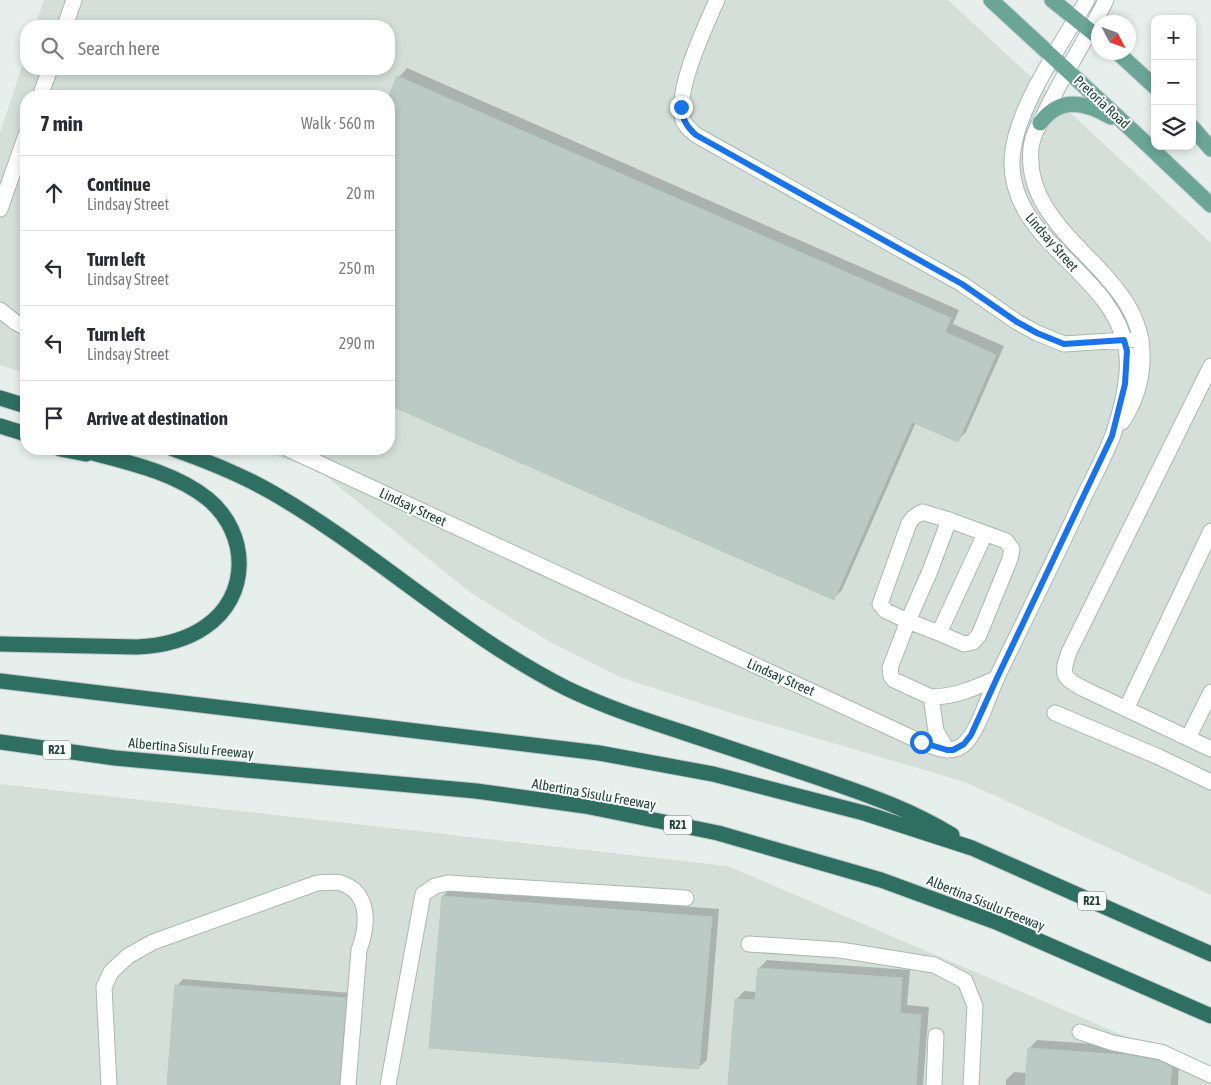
<!DOCTYPE html>
<html lang="en">
<head>
<meta charset="utf-8">
<style>
	:root { --surface:#fff; --page:#f2f2f3; --text:#2b2b33; --muted:#7c7c81; --line:#e1e1e2 }
	body { margin:0; font-family:"Asap Condensed",sans-serif; background:var(--page); color:var(--text) }
	.controls { position:absolute; right:15px; top:15px; display:grid; overflow:hidden; border-radius:10px; box-shadow:0 2px 8px #0003 }
	.controls button { width:45px; height:45px; display:grid; place-items:center; padding:0; border:0; border-bottom:1px solid var(--line); background:var(--surface); color:var(--text); font:25px sans-serif }
	.compass { position:absolute; left:1091px; top:15px; width:45px; height:45px; border-radius:50%; background:var(--surface); box-shadow:0 2px 8px #0003; rotate:131deg }
	.stop { position:absolute; width:15px; height:15px; margin:-11px; border:4px solid #1a73e8; border-radius:50%; background:#fff }
	.stop.end { background:#1a73e8; border-color:#fff; box-shadow:0 1px 5px #0008 }
	.list { margin:0; padding:0; list-style:none }
	h2 { display:flex; justify-content:space-between; align-items:center; height:65px; margin:0; padding:0 20px; font-size:21px }
	h2 small { font-size:16px; font-weight:400; color:var(--muted) }
	.list li { display:grid; grid-template-columns:32px 1fr auto; gap:15px; align-items:center; box-sizing:border-box; height:75px; padding:0 20px; border-top:1px solid var(--line) }
	.list b { display:block; font-size:19px; white-space:nowrap }
	.list p { margin:0; font-size:16px; white-space:nowrap; color:var(--muted) }
	.list em { font-size:16px; font-style:normal; color:var(--muted) }
	.icon { flex:none; width:28px; height:28px; fill:none; stroke:currentColor; stroke-width:2; stroke-linecap:round; stroke-linejoin:round }
	.map { position:relative; flex:none; width:1211px; height:1085px; overflow:hidden }
	.search { position:absolute; background:var(--surface); box-shadow:0 2px 8px #0003; left:20px; top:20px; width:375px; height:55px; display:flex; align-items:center; gap:12px; box-sizing:border-box; padding:0 18px; border-radius:20px; color:var(--muted); font-size:19px }
	.panel { position:absolute; background:var(--surface); box-shadow:0 2px 8px #0003; left:20px; top:90px; width:375px; height:365px; border-radius:20px }
	.map>svg:first-child { display:block }
</style>
</head>
<body>
<div class="map">
<svg width="1211" height="1085" viewBox="0 0 1211 1085">
	<rect width="100%" height="100%" fill="#e6efeb"/>
	<path fill="#d4dfda" d="M44,0h904l263,243v652l-246,-113 -231,-68 -112,-36 -72,-36 -79,-49 -154,-124 -62,-20h134v-353h-363v278l-26,-9v-232l26,-79v15h363v-43h-354z
		M0,784l728,82 483,207v12h-1211z"/>
	<path fill="#0003" d="M407,68l552,242 -6,14 51,22 -38,86 -8,8 -42,-18 -74,168 -8,8 -445,-194v-305l10,-22z
		M451,888l268,21 -12,151 -9,8 -255,-172z
		M767,960l143,10 -3,35 22,2 -6,78h-193l6,-85 8,-9 13,1 2,-24z
		M183,979l168,14 -7,92h-176l9,-99z
		M1037,1040l100,7 42,12 -1,26h-172v-5l8,-8 13,1 2,-24z"/>
	<path fill="#bbcac4" stroke="#b8c9c2" d="M397,76l554,242 -6,14 51,23 -38,87 -46,-20 -78,178 -445,-195v-309z
		M442,896l270,21 -13,152 -270,-21z
		M758,968l144,10 -2,35 21,2 -5,70h-188l7,-86 20,1z
		M175,985l171,13 -7,87h-172z
		M1028,1048l100,7 30,6 14,6 -2,18h-145z"/>
	<g fill="none" stroke-linecap="round" stroke-linejoin="round">
		<g stroke="#a8b8b2" stroke-width="17">
			<path id="minor" d="M717,0c-12,27 -43,92 -34,120 3,7 7,10 13,15l266,149 55,38 20,11 27,11 77,-5
				M1106,0c-19,39 -43,74 -61,113 -6,11 -13,23 -14,35 -9,91 117,122 111,214 -1,22 -8,42 -20,60
				M65,26l9,-26
				M40,96l10,-27
				M0,209l26,-74
				M0,310l15,12 11,6
				M1211,366l-142,286c-7,21 -8,25 13,36l129,61
				M288,449l633,293c13,5 29,13 42,3 15,-12 26,-51 35,-70 27,-56 55,-112 81,-168 11,-24 25,-48 34,-72 9,-27 18,-60 13,-87 -14,-77 -117,-106 -114,-189 3,-51 50,-115 75,-159
				M949,520l-19,51 -22,50 31,12 46,-99
				M931,697l-37,-17 -3,-4 -1,-8 18,-47 -22,-10 -6,-7 29,-81 5,-6 8,-5 27,8 57,21 6,8 -2,10 -31,76 -6,7 -9,2 -25,-11
				M1126,709l85,-178
				M1055,713l104,44 52,25
				M1188,738l23,-46
				M947,750l-11,-19 -5,-34c24,0 44,-9 66,-19
				M749,944l91,6 94,15 31,16 10,25 -4,79
				M1080,1032l33,11 48,9 50,23
				M109,1085l-5,-98 7,-15 17,-16 25,-14 164,-59c7,0 17,-2 24,0 30,10 27,43 18,67l-11,135
				M388,1085l35,-191 12,-8 13,-3 238,15
				M934,1085l2,-49"/>
		</g>
		<g stroke="#c2cac8" stroke-width="17">
			<path id="major" d="M991,0l144,133 76,72
				M1052,0l46,37
				M1117,52l38,35
				M1040,123c20,-27 45,-21 71,-6
				M1192,127l19,22"/>
		</g>
		<g stroke="#c2cac8" stroke-width="17">
			<path id="highway" d="M0,398l26,8
				M0,426l26,8
				M60,449l26,5
				M173,449c34,12 69,26 100,44 102,59 188,142 293,195 39,19 79,32 119,45 45,15 89,30 134,45 46,16 91,31 133,57
				M0,644l137,3c23,-1 49,-7 68,-20 46,-31 44,-94 3,-128 -36,-29 -87,-38 -130,-50
				M0,681l599,72 114,21 151,39 108,35 239,106
				M0,742l115,16 361,33 109,15 133,27 163,47 115,42 215,94"/>
		</g>
		<use href="#minor" stroke="#fff" stroke-width="15"/>
		<use href="#major" stroke="#6aa596" stroke-width="15"/>
		<use href="#highway" stroke="#2f6f62" stroke-width="15"/>
	</g>
	<g fill="none" stroke-linecap="round" stroke-linejoin="round">
		<path stroke="#1a73e8" stroke-width="6" d="M681,107c2,13 5,19 15,28l266,149 55,38 20,11 27,11 60,-4 3,11 -2,33 -13,52 -115,242 -26,57 -7,9 -11,6h-6l-26,-8"/>
	</g>
	<g text-anchor="middle" stroke-width="4" stroke-linejoin="round" paint-order="stroke">
		<g fill="#f7fbf9" stroke="#637a73" stroke-width="1">
			<rect x="43" y="740.5" width="28" height="19" rx="4"/>
			<rect x="664" y="815.5" width="28" height="19" rx="4"/>
			<rect x="1078" y="891.5" width="28" height="19" rx="4"/>
		</g>
		<g font-size="12" font-weight="bold" fill="#24423a">
			<text x="57" y="754">R21</text>
			<text x="678" y="829">R21</text>
			<text x="1092" y="905">R21</text>
		</g>
		<g font-size="14" fill="#24423a" stroke="#f7fbf9">
			<text transform="translate(1102 102) rotate(43)" y="5">Pretoria Road</text>
			<text transform="translate(1052 242) rotate(49)" y="5">Lindsay Street</text>
			<text transform="translate(413 507) rotate(25)" y="5">Lindsay Street</text>
			<text transform="translate(781 677) rotate(24)" y="5">Lindsay Street</text>
			<text transform="translate(191 748) rotate(5)" y="5">Albertina Sisulu Freeway</text>
			<text transform="translate(594 794) rotate(10)" y="5">Albertina Sisulu Freeway</text>
			<text transform="translate(986 903) rotate(22)" y="5">Albertina Sisulu Freeway</text>
		</g>
	</g>
</svg>
<div class="controls">
<button>+</button>
<button>−</button>
<button><svg class="icon" aria-label="layers" viewBox="0 0 24 24"><path d="M12 4l9 5-9 5-9-5zM3 14l9 5 9-5"/></svg></button>
</div>
<svg class="compass" viewBox="-18 -18 36 36"><path d="M0-13l5 13h-10z" fill="#e53935"/><path d="M0 13l5-13h-10z" fill="#7c7c81"/></svg>
<div class="stop" style="left:921px;top:742px"></div>
<div class="stop end" style="left:681px;top:107px"></div>
<div class="search"><svg class="icon" aria-label="search" viewBox="0 0 24 24"><circle cx="10" cy="10" r="6"/><path d="M15 15l6 6"/></svg>Search here</div>
<section class="panel">
<h2>7 min<small>Walk · 560 m</small></h2>
<ul class="list">
<li><svg class="icon" aria-label="ahead" viewBox="0 0 24 24"><path d="M12 20V5M6 11l6-6 6 6"/></svg><div><b>Continue</b><p>Lindsay Street</p></div><em>20 m</em></li>
<li><svg class="icon" aria-label="left" viewBox="0 0 24 24"><path d="M17 20v-9H6M10 6l-5 5 5 5"/></svg><div><b>Turn left</b><p>Lindsay Street</p></div><em>250 m</em></li>
<li><svg class="icon" aria-label="left" viewBox="0 0 24 24"><path d="M17 20v-9H6M10 6l-5 5 5 5"/></svg><div><b>Turn left</b><p>Lindsay Street</p></div><em>290 m</em></li>
<li><svg class="icon" aria-label="arrive" viewBox="0 0 24 24"><path d="M6 21V4h12l-3 4 3 4H6"/></svg><div><b>Arrive at destination</b></div></li>
</ul>
</section>
</div>
</body>
</html>
